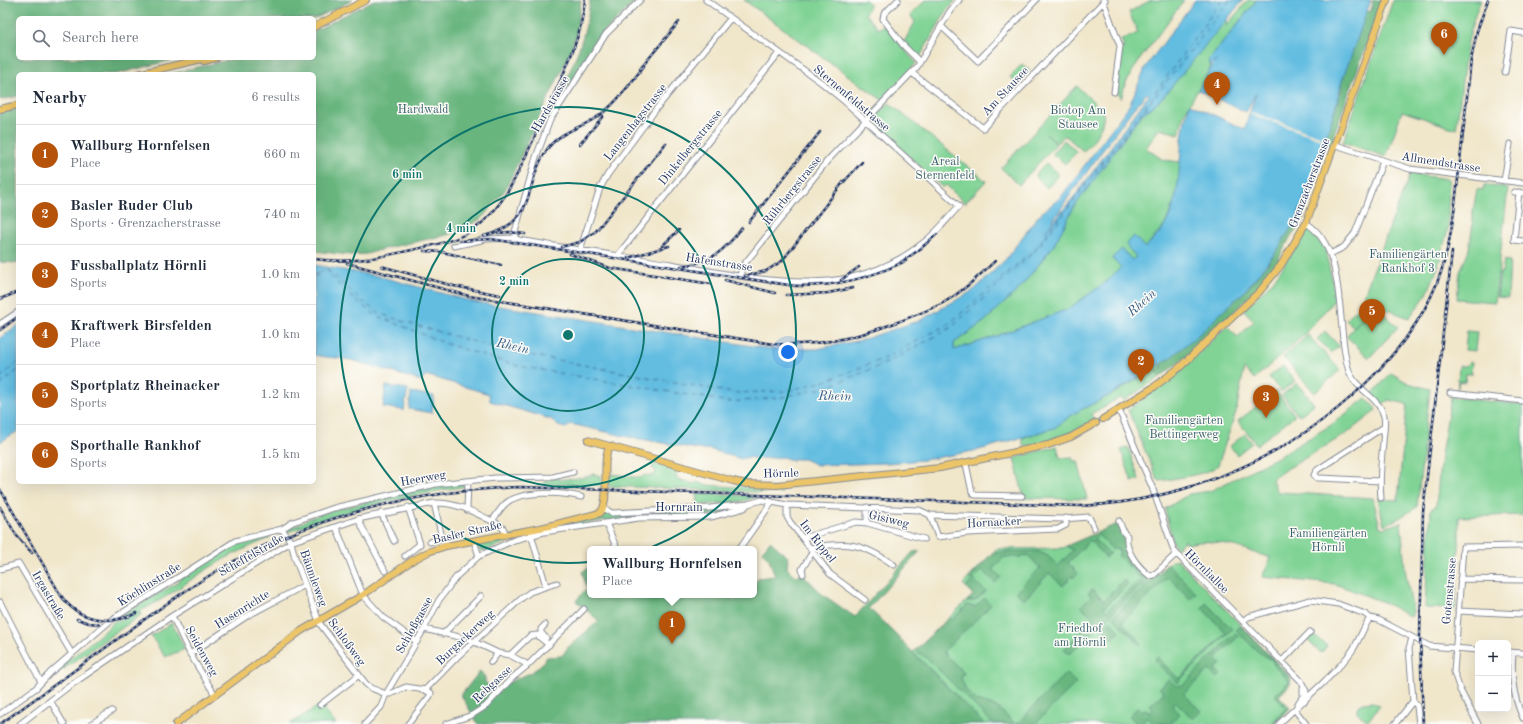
<!DOCTYPE html>
<html lang="en">
<head>
<meta charset="utf-8">
<style>
	:root { --surface:#fff; --page:#f2f2f3; --text:#1f2937; --muted:#747a83; --line:#e0e1e3; --accent:#b45309 }
	body { margin:0; font-family:"Old Standard TT",serif; background:var(--page); color:var(--text) }
	.controls { position:absolute; right:12px; bottom:12px; display:grid; overflow:hidden; border-radius:6px; box-shadow:0 4px 16px #0002 }
	.controls button { width:36px; height:36px; display:grid; place-items:center; padding:0; border:0; border-bottom:1px solid var(--line); background:var(--surface); color:var(--text); font:20px sans-serif }
	.you { position:absolute; left:788px; top:352px; width:14px; height:14px; margin:-10px; border:3px solid #fff; border-radius:50%; background:#1a73e8; box-shadow:0 0 0 6px #1a73e833 }
	.badge { display:grid; place-items:center; width:26px; height:26px; border-radius:50%; background:var(--accent); color:#fff; font-size:13px; font-weight:700 }
	.pin { position:absolute; translate:-50% -33px; filter:drop-shadow(0 1px 2px #0008) }
	.pin::after { content:''; position:absolute; top:21px; width:14px; height:12px; background:inherit; clip-path:polygon(0 0,100% 0,50% 100%) }
	.popup { position:absolute; left:587px; top:546px; width:170px; height:52px; box-sizing:border-box; display:grid; place-content:center; border-radius:6px; background:var(--surface); filter:drop-shadow(0 1px 3px #0005); font-size:13px; white-space:nowrap; color:var(--muted) }
	.popup b { font-size:15px; color:var(--text) }
	.popup::after { content:''; position:absolute; left:50%; top:100%; margin-left:-8px; border:8px solid transparent; border-top-color:var(--surface) }
	.list { margin:0; padding:0; list-style:none }
	h2 { display:flex; justify-content:space-between; align-items:center; height:52px; margin:0; padding:0 16px; font-size:17px }
	h2 small { font-size:13px; font-weight:400; color:var(--muted) }
	.list li { display:grid; grid-template-columns:26px 1fr auto; gap:12px; align-items:center; box-sizing:border-box; height:60px; padding:0 16px; border-top:1px solid var(--line) }
	.list b { display:block; font-size:15px; white-space:nowrap }
	.list p { margin:0; font-size:13px; white-space:nowrap; color:var(--muted) }
	.list em { font-size:13px; font-style:normal; color:var(--muted) }
	.icon { flex:none; width:22px; height:22px; fill:none; stroke:currentColor; stroke-width:2; stroke-linecap:round; stroke-linejoin:round }
	.map { position:relative; flex:none; width:1523px; height:724px; overflow:hidden }
	.search { position:absolute; background:var(--surface); box-shadow:0 4px 16px #0002; left:16px; top:16px; width:300px; height:44px; display:flex; align-items:center; gap:10px; box-sizing:border-box; padding:0 14px; border-radius:6px; color:var(--muted); font-size:15px }
	.panel { position:absolute; background:var(--surface); box-shadow:0 4px 16px #0002; left:16px; top:72px; width:300px; height:412px; border-radius:6px }
	.map>svg:first-child { display:block }
</style>
</head>
<body>
<div class="map">
<svg width="1523" height="724" viewBox="0 0 1523 724">
	<rect width="100%" height="100%" fill="#fdfcf7"/>
	<filter id="ink" filterUnits="userSpaceOnUse"><feTurbulence type="fractalNoise" baseFrequency=".025" numOctaves="2"/><feDisplacementMap in="SourceGraphic" scale="8" xChannelSelector="R" yChannelSelector="G"/><feConvolveMatrix kernelMatrix="1 2 1 2 8 2 1 2 1" color-interpolation-filters="sRGB"/></filter>
	<filter id="wash" filterUnits="userSpaceOnUse"><feTurbulence type="fractalNoise" baseFrequency=".012" numOctaves="4" result="noise"/><feDisplacementMap in="SourceGraphic" scale="16" xChannelSelector="R" yChannelSelector="G"/><feGaussianBlur stdDeviation="0.9" result="paint"/><feColorMatrix in="noise" values="0 0 0 0 0 0 0 0 0 0 0 0 0 0 0 0 0 1.4 0 .05"/><feComposite in="paint" operator="in"/></filter>
	<g filter="url(#wash)">
		<rect width="100%" height="100%" fill="#f0e6ca"/>
		<path fill="#80d395" stroke="#4e817a" d="M744,0h122l4,4 -5,10 13,15 6,-4 32,38 -34,37z
			M926,0h30l-9,10 -28,48 -15,-16 11,-20 -5,-7z
			M1151,0h33l-46,62 -13,22 -4,15 -4,-8 5,-43 2,-1 -3,-7 17,-7 -9,-21z
			M1248,0h9l-49,61 3,6 -27,47 -5,20 -20,-5 -13,19 17,12 18,2 -5,34 -11,29 -20,23 -11,-11 2,20 -4,3 -11,-11 1,18 -17,16 -37,26 -74,28 -40,13v-7l31,-22 35,-33 34,-43 20,-38 67,-92 21,-17 65,-79 -1,7z
			M1393,0h88c-18,40 -18,86 -25,129l-54,-18 -16,46 -43,-15z
			M1022,64l8,7 -12,13 -8,-7z
			M1077,86l26,25c4,10 -11,35 -20,40l-16,-14 -3,-1 -7,7 -11,-9 10,10 -37,41 -18,-17z
			M889,103l97,78 -21,22 -19,-18 -3,3 -72,-67z
			M1064,140l13,12 -12,12 -13,-11z
			M1046,163l13,12 -12,13 -12,-12z
			M1410,174l39,5 -1,50 -11,41 -10,24 -18,24 -34,-13 23,22 -29,31 -23,-22 29,-31 -13,-5z
			M1484,185l24,3 -13,114 -38,-3 3,-27 9,-23 4,-25v-13l4,-22 6,1z
			M1309,228l16,21 11,49 -33,38 -49,43 -10,-10 -8,43 -18,53c-9,10 -44,13 -58,16l-3,-2 -29,-69 54,-40 1,-2 44,-42 11,11 16,-16 -10,-11 29,-29z
			M1504,260l6,1 -2,37 -11,-1 3,-25h2z
			M1363,302l8,7 -17,18 -8,-7z
			M1325,331l14,15 -8,7 -14,-14z
			M1467,331l10,1 -2,19 -10,-1z
			M1308,335l32,35 -25,23 -32,-36z
			M1470,361l2,1 -1,10 2,2h-7l-1,8 -6,-1 -2,12 2,-27h7z
			M1161,364l1,3 -5,4 3,6 -37,24 -2,-4 -30,17 4,10 -2,1 -2,-3 -31,16 -36,9 -2,-9 32,-10 21,-15 43,-22z
			M1283,366l12,15 -14,11 -12,-15z
			M1391,373l17,10 22,6 -13,118 -19,12 -14,6 -6,-26 20,1 9,-96 -18,-4 -7,4 -10,-10z
			M1297,383l17,21 -15,12 -17,-21z
			M1276,391l19,24 -38,30 -19,-24z
			M1451,397l72,8v110l-64,2v29l-4,63 -30,-1 6,-99 5,-3 5,-51z
			M1366,398l10,11 -2,3 -28,22 -71,42 -3,5 6,11 95,6 7,29 4,1 17,-6 4,47 8,43 -2,5 -28,-15 -48,-18 -73,-7 9,-19c-27,-8 -55,-22 -83,-14l-3,-4 -8,8 -4,-5 -8,-34 24,-15 21,-3 68,-34 53,-32z
			M1245,434l7,9 -15,12 -7,-9z
			M1057,446l3,12 12,-1 1,4h5l9,38 -63,-1 -10,-40z
			M1128,447l11,32 -7,3 -11,-32z
			M654,464l20,4 3,11 18,5 2,-2 8,3 29,2 48,1v5l-173,-7 -1,-9 4,-3 29,4 3,-3 10,1 2,-5 -4,-3z
			M593,474l8,2 1,9 -58,-1 1,-4 13,-2 1,2c10,-2 27,-1 34,-6z
			M465,483l1,3c-61,10 -120,23 -178,46v-1l1,-4 9,-2 12,-7 24,-8 103,-24z
			M697,494l58,2h3c-17,8 -40,7 -60,9z
			M742,507l-18,6 -22,3h-60l-85,10 47,-12z
			M1102,531l50,48 19,-18 6,-2 113,117v8l-11,12 11,12 -15,16h-291l-71,-72 60,-57 -10,-11 33,-35 67,-1z
			M532,532l-48,19 -5,-1 -1,-3 3,-4z
			M269,536l1,2c-20,8 -40,17 -58,28 -26,16 -65,48 -95,52l60,-35 4,-5 50,-32z
			M141,612l1,2 -93,65 -1,-1 3,-4 55,-44 8,-9h5z
			M172,623l13,26 -20,8 -14,-21z
			M1312,634l15,12 -6,7 -14,-13z
			M1373,702l6,4 -11,15 -11,-8v-6l6,-4z
			M320,705l16,19h-46z"/>
		<path fill="#68b57e" stroke="#42726e" d="M0,0h353l-39,19 -296,-1v40h162l-64,16h-98v22l-18,4z
			M374,0h207l-5,36 -8,21 -63,133 -23,28 -15,9 -20,8 -60,13 -20,6 -17,1 -36,-4v-177h-145l68,-16h77v-27z
			M590,0h47l-34,33 -65,102c21,-43 48,-86 52,-135z
			M1373,0h10l-54,148 -1,-8 -3,-1 16,-48v-7l23,-69 2,-3 5,-1z
			M18,109v154l-18,-1v-149z
			M1320,154l-6,29 -6,17v6h-3l-2,5 2,3 -5,13 -8,7 -13,24v3l-22,28 -62,61 -35,27 -3,-6 6,-4 -2,-3 44,-35 16,-17 23,-20 23,-27 30,-47 21,-60 -1,-2z
			M1117,524l5,9 6,23 20,23 -77,74h-4l-3,-4 30,-30 -13,-13 10,-10 -3,-3 4,-4 12,11 20,-20 4,4 -24,24 3,3 34,-32 -23,-24 2,-3 -4,-4 -3,2 -15,-15 -4,4 14,14h3l-6,5v-2l-15,-16 -22,23 10,10 -5,5 -1,-2 -9,10 -14,-13 -25,27 -8,-8 24,-24 -12,-13 -6,2h-18l-11,12 8,8 -6,6 -13,-13 -9,9 13,13 -11,9h-8l6,-6 -7,-8 6,-5 -3,-4 23,-24 8,-2 38,-1 10,5 10,10 15,-16 -7,-4z
			M770,541l18,16 -1,11 8,8 8,-2 19,20 33,23 58,-65 7,-1 -51,57 115,116h-506l-17,-29 19,-24 5,6v5l13,11c3,-4 7,-9 12,-11 17,-9 24,-7 37,-25l15,-1 6,-9 31,-26 -23,-20 11,-13 -5,-16 8,-5v28h143l-2,5c9,-1 14,-5 23,-5v-9l4,-8 17,-2 -6,-17 -7,-8z
			M1168,564l28,29 -6,6 -22,-22 -46,45 20,21 -2,2 -27,-28z
			M984,598l7,7 -48,47 21,21 -3,5 5,12 11,11 20,6 18,17h-22l-65,-65 -13,-9 34,-32 3,2 15,-15 8,2z
			M1206,603l26,26 -55,54 -23,-23 3,-3 22,22 47,-46 -24,-25z
			M1110,621l10,10 -9,9 -10,-11z
			M1241,626l50,52 -1,6 -11,12 11,12 -15,16h-4l15,-16 -11,-13 14,-14 -14,-14 -3,-7 -15,-9 -21,-21z
			M1235,633l4,3 -24,23 6,5 -6,5 6,6 -4,3 -8,-8 -25,24 17,17 -8,8 -18,-18 -3,4 8,9 -11,10 -6,-1 -9,1 -7,-7 -7,7h-3l-8,-8 8,-8 6,3 3,-1 4,3 3,-4 -3,-3 1,-2 13,-11 -5,-5 10,-9 8,8 3,-3 2,2z
			M1066,673l10,10 -41,41h-18z"/>
		<path fill="#63bde1" stroke="#3f76a0" fill-rule="evenodd" d="M1195,0h48l-81,98 -21,17 -67,92 -20,38 -34,43 -35,33 -31,22v7l40,-13 74,-28 37,-26 16,-16 -9,-9 10,-9 10,11 4,-3 -10,-12 8,-9 11,12c6,-7 16,-15 20,-23 21,-37 10,-83 25,-121l54,25 1,-1 11,-35 -10,19 -48,-22 18,-30 -6,6 -2,-5 49,-61h114l-30,84c-2,11 -17,67 -24,72l1,2 -21,60 -21,34 -32,40 -22,20 -17,17 -35,29 -60,37 -35,18 -21,15 -75,22 -55,10 -38,3 -69,2 -13,-6h-10l-1,2 -10,-4 -27,2 -7,-2 -8,2 -32,-10 -5,1 -75,-13 -58,-13 -5,4 -8,-2 -7,-7 -61,-18 -1,-7 -63,-19 -5,6c-23,-7 -47,-15 -70,-21 -13,-3 -24,-2 -37,-5v-90l64,11 96,26 297,47h46l45,-9 59,-20 53,-30 32,-31 33,-44 22,-18 69,-93 15,-36zM1147,93l2,2 -72,98 -32,39 25,-37 62,-85z
			M18,325v106l-18,11v-104z
			M386,386l22,3 -4,21 -21,-3z
			M411,392l23,4 -2,17 -23,-4z"/>
		<path fill="#f0e6ca" d="M1251,112l71,25 -1,2 -71,-25z"/>
		<g fill="none" stroke-linecap="round" stroke-linejoin="round">
			<path stroke="#315a85" stroke-width="1" stroke-dasharray="5 4" stroke-linecap="butt" d="M327,268l2,6 21,22 25,19 72,29 71,22 211,36 49,-4 49,-11 62,-25 63,-35 84,-77 194,-250
				M328,270l34,31 16,12 30,10 95,27 230,43 54,-2 38,-10 63,-24 62,-34 85,-74 110,-142 77,-107
				M314,275l9,-4
				M314,278l12,-9
				M0,378l18,-16
				M0,385l18,-15"/>
		</g>
	</g>
	<g filter="url(#ink)">
		<g fill="none" stroke-linecap="round" stroke-linejoin="round">
			<g stroke="#868a94" stroke-width="7">
				<path id="minor" d="M898,0l-14,14 -1,5 20,26 17,17
					M1103,0l17,46 -6,46
					M941,26l37,35 58,-61
					M1505,72l6,-41 12,2
					M912,73l71,55 122,-128
					M1336,145l74,24 113,14
					M1504,181l6,-37
					M1514,192l9,1
					M1519,192l-5,48 9,1
					M1306,223c43,26 29,107 43,148 5,17 30,26 35,45 2,9 -1,19 -1,27 -2,19 -4,37 -2,55
					M515,238v-6l21,-75 14,-37 56,-86 34,-34
					M454,246l32,-7 29,-1 4,2c50,9 101,16 152,24 87,15 176,40 252,-21 14,-10 24,-24 36,-37l-116,-106 -21,-17 -116,-83
					M580,250l20,-62 8,-14 48,-65 74,-90
					M1330,254l14,-7 11,-14 28,-72
					M618,255l161,-202
					M740,276l2,-9 86,-107 89,-93 33,-56 9,-11
					M0,324l18,-12
					M1450,393l73,8
					M1119,410l33,77 22,64 127,130 5,10 -1,10
					M966,464l6,28 3,3 47,1
					M1380,481l-60,-3h-3l-3,-3 3,-5 67,-43
					M787,505v12l3,5 40,52 35,26
					M604,509l8,4 98,-5 38,-4 14,-4 25,5 132,5 11,5 8,22 30,-4 90,-4 8,-4v-7
					M467,510l1,-29
					M381,513l13,28
					M930,515l133,4 26,-2 5,11
					M358,519l27,52
					M492,521c4,-5 8,-12 13,-17 15,-14 57,-12 76,-7
					M1119,521l5,12 3,3c-2,15 11,31 23,40l4,-1 22,-21
					M606,523l11,26
					M867,523v-16
					M336,527l27,68 20,22 34,25
					M282,529l9,13 4,16 25,66 46,60 5,4 15,6h4l16,-7 19,3 32,-33 65,-59 8,-6 27,-9
					M531,534l15,52
					M803,538l53,-16 11,1 57,16
					M430,542l12,-4 -8,-35
					M810,548c38,-7 52,-5 84,17
					M739,549l33,-47
					M405,556l15,-12 -12,-37
					M479,556l35,-16 30,-8 95,-14 72,-1 33,-9 4,-4
					M0,569l19,-5 53,90
					M803,574l-1,-5 11,-18
					M1460,579l63,1
					M0,602l41,80
					M1458,611l65,3
					M172,616l18,38 25,41
					M1243,621l5,-4 62,-17 28,4 27,10 5,4 9,2 50,26 49,4
					M545,625l-4,4v4l5,5
					M424,629l44,10 30,14 12,2 18,10
					M443,634l38,-38
					M1412,638l-3,10 4,53 4,5 2,18
					M1508,652l15,1
					M1513,653c-2,24 0,43 10,65
					M190,654l57,-38 58,-31
					M510,655l20,-19 7,-1 12,10
					M1282,661l28,-29
					M491,662l7,-9
					M51,702l13,22
					M320,705l39,-30
					M1297,705l6,-9v-7
					M1295,710l11,14
					M0,714l36,-26 15,-16 60,-52 124,-79 47,-12 11,-7 41,-14 102,-24 60,-6 57,-1 20,-5
					M20,724l48,-37 104,-71 119,-74 67,-23 76,-16c24,-1 43,11 64,21l5,4 3,7
					M91,724l21,-13
					M365,724l16,-17 5,-13 38,-65 15,-29 18,-24 22,-20 -5,-15
					M408,724l22,-28 1,-3 -6,-3
					M446,724l26,-9 14,-9 25,-27 17,-14 56,-56
					M1279,724c24,-24 52,-45 73,-73 7,-10 11,-23 18,-33
					M1395,724l18,-23
					M1478,724l-18,-34 -6,-18 9,-125 60,-1"/>
			</g>
			<g stroke="#868a94" stroke-width="8">
				<path id="major" d="M314,27l52,-27
					M204,61l12,-3
					M138,74l68,-16
					M0,109l18,-4
					M1103,419l51,-32 26,-20 80,-76 21,-26 25,-42 81,-223
					M588,440l145,41 14,3 30,1 163,-17 108,-23 23,-8 25,-14
					M176,724l125,-93 62,-36 50,-35 15,-8 18,-6 99,-19 55,-14c12,-12 -1,-58 11,-67"/>
			</g>
			<use href="#minor" stroke="#fff" stroke-width="5"/>
			<use href="#major" stroke="#edc569" stroke-width="6"/>
			<g stroke="#1b2f5e" stroke-width="2.5">
				<path id="rail" d="M640,69l39,-47
					M580,144l23,-28
					M842,184l20,-22
					M749,222l71,-90
					M498,233l11,-1 16,2
					M484,236c56,-15 38,-52 64,-88 12,-16 30,-19 46,-29 20,-12 36,-35 50,-53
					M460,241l31,-2 304,47c39,1 76,-8 111,-25
					M662,246l17,-16
					M561,247l19,-5 16,-11 70,-88
					M424,251l18,1 59,13
					M570,254l40,14 101,16
					M628,258l41,-12
					M314,259l20,2
					M328,260c29,3 56,-4 84,-10 17,-4 36,-7 52,-15 43,-21 61,-80 81,-121 17,-37 36,-73 40,-114
					M901,262l18,-12 18,-16
					M347,263l122,33 304,48c46,2 80,-5 122,-21 16,-6 32,-12 48,-20 19,-11 36,-27 52,-42
					M381,266l73,20 46,9
					M681,266c30,-3 43,-15 61,-38
					M745,276l21,-5 16,-10 63,-81
					M725,280l50,13
					M841,280l18,-13
					M786,295l42,-2 25,-5
					M0,299l18,-7
					M0,330l18,-13
					M0,489l60,105c17,27 50,32 77,19
					M0,507l16,28 16,18
					M77,619l12,4 10,1
					M0,724c41,-29 82,-59 123,-89 40,-29 80,-58 124,-81 86,-43 179,-64 274,-67l559,19c111,-5 218,-52 296,-133 28,-29 52,-62 65,-101 11,-33 14,-68 18,-102 4,-37 8,-74 12,-110l6,-29 11,-31
					M1423,724l-3,-88 3,-124 29,-260"/>
			</g>
			<use href="#rail" stroke="#fdfcf7" stroke-width="1" stroke-dasharray="3" stroke-linecap="butt"/>
		</g>
	</g>
	<g fill="none" stroke="#0f766e" stroke-width="2">
		<circle cx="568" cy="335" r="76"/>
		<circle cx="568" cy="335" r="152"/>
		<circle cx="568" cy="335" r="228"/>
	</g>
	<g text-anchor="middle" stroke-width="3" stroke-linejoin="round" paint-order="stroke">
		<g font-size="12" fill="#1b2f5e" stroke="#fdfcf7">
			<text transform="translate(1005 91) rotate(-47)" y="4">Am Stausee</text>
			<text transform="translate(852 98) rotate(40)" y="4">Sternenfeldstrasse</text>
			<text transform="translate(550 104) rotate(-60)" y="4">Hardstrasse</text>
			<text transform="translate(635 122) rotate(-52)" y="4">Langenhagstrasse</text>
			<text transform="translate(690 147) rotate(-51)" y="4">Dinkelbergstrasse</text>
			<text transform="translate(1441 162) rotate(9)" y="4">Allmendstrasse</text>
			<text transform="translate(1309 183) rotate(-69)" y="4">Grenzacherstrasse</text>
			<text transform="translate(792 190) rotate(-51)" y="4">Rührbergstrasse</text>
			<text transform="translate(719 262) rotate(9)" y="4">Hafenstrasse</text>
			<text transform="translate(781 473) rotate(-2)" y="4">Hörnle</text>
			<text transform="translate(423 478) rotate(-10)" y="4">Heerweg</text>
			<text x="679" y="511">Hornrain</text>
			<text transform="translate(889 519) rotate(14)" y="4">Gisiweg</text>
			<text transform="translate(994 522) rotate(-3)" y="4">Hornacker</text>
			<text transform="translate(467 532) rotate(-13)" y="4">Basler Straße</text>
			<text transform="translate(818 541) rotate(52)" y="4">Im Rippel</text>
			<text transform="translate(251 555) rotate(-30)" y="4">Scheffelstraße</text>
			<text transform="translate(1207 571) rotate(45)" y="4">Hörnliallee</text>
			<text transform="translate(314 578) rotate(70)" y="4">Bäumleweg</text>
			<text transform="translate(149 584) rotate(-32)" y="4">Köchlinstraße</text>
			<text transform="translate(1449 591) rotate(-85)" y="4">Gotenstrasse</text>
			<text transform="translate(49 595) rotate(60)" y="4">Irgastraße</text>
			<text transform="translate(242 609) rotate(-32)" y="4">Hasenrichte</text>
			<text transform="translate(414 625) rotate(-61)" y="4">Schloßgasse</text>
			<text transform="translate(465 637) rotate(-43)" y="4">Burgackerweg</text>
			<text transform="translate(347 642) rotate(54)" y="4">Schloßweg</text>
			<text transform="translate(202 651) rotate(61)" y="4">Seidenweg</text>
			<text transform="translate(492 684) rotate(-43)" y="4">Rebgasse</text>
		</g>
		<g font-size="12" fill="#39606e" stroke="#fdfcf7">
			<text x="423" y="113">Hardwald</text>
			<text x="1078" y="114">Biotop Am<tspan x="1078" dy="14">Stausee</tspan></text>
			<text x="945" y="165">Areal<tspan x="945" dy="14">Sternenfeld</tspan></text>
			<text x="1408" y="258">Familiengärten<tspan x="1408" dy="14">Rankhof 3</tspan></text>
			<text x="1184" y="424">Familiengärten<tspan x="1184" dy="14">Bettingerweg</tspan></text>
			<text x="1328" y="537">Familiengärten<tspan x="1328" dy="14">Hörnli</tspan></text>
			<text x="1080" y="632">Friedhof<tspan x="1080" dy="14">am Hörnli</tspan></text>
		</g>
		<g font-size="13" font-style="italic" fill="#315a85" stroke="#fdfcf7">
			<text transform="translate(1141 302) rotate(-42)" y="5">Rhein</text>
			<text transform="translate(513 345) rotate(13)" y="5">Rhein</text>
			<text transform="translate(835 395) rotate(1)" y="5">Rhein</text>
		</g>
	</g>
	<circle cx="568" cy="335" r="6" fill="#0f766e" stroke="#fdfcf7" stroke-width="2"/>
	<g font-size="12" text-anchor="middle" font-weight="bold" fill="#0f766e" stroke="#fdfcf7" stroke-width="3" stroke-linejoin="round" paint-order="stroke">
		<text x="407" y="178">6 min</text>
		<text x="461" y="232">4 min</text>
		<text x="514" y="285">2 min</text>
	</g>
</svg>
<div class="controls">
<button>+</button>
<button>−</button>
</div>
<div class="you"></div>
<div class="pin badge" style="left:672px;top:644px">1</div>
<div class="popup"><b>Wallburg Hornfelsen</b>Place</div>
<div class="pin badge" style="left:1141px;top:382px">2</div>
<div class="pin badge" style="left:1266px;top:418px">3</div>
<div class="pin badge" style="left:1217px;top:105px">4</div>
<div class="pin badge" style="left:1372px;top:332px">5</div>
<div class="pin badge" style="left:1444px;top:55px">6</div>
<div class="search"><svg class="icon" aria-label="search" viewBox="0 0 24 24"><circle cx="10" cy="10" r="6"/><path d="M15 15l6 6"/></svg>Search here</div>
<section class="panel">
<h2>Nearby<small>6 results</small></h2>
<ul class="list">
<li><span class="badge">1</span><div><b>Wallburg Hornfelsen</b><p>Place</p></div><em>660 m</em></li>
<li><span class="badge">2</span><div><b>Basler Ruder Club</b><p>Sports · Grenzacherstrasse</p></div><em>740 m</em></li>
<li><span class="badge">3</span><div><b>Fussballplatz Hörnli</b><p>Sports</p></div><em>1.0 km</em></li>
<li><span class="badge">4</span><div><b>Kraftwerk Birsfelden</b><p>Place</p></div><em>1.0 km</em></li>
<li><span class="badge">5</span><div><b>Sportplatz Rheinacker</b><p>Sports</p></div><em>1.2 km</em></li>
<li><span class="badge">6</span><div><b>Sporthalle Rankhof</b><p>Sports</p></div><em>1.5 km</em></li>
</ul>
</section>
</div>
</body>
</html>
